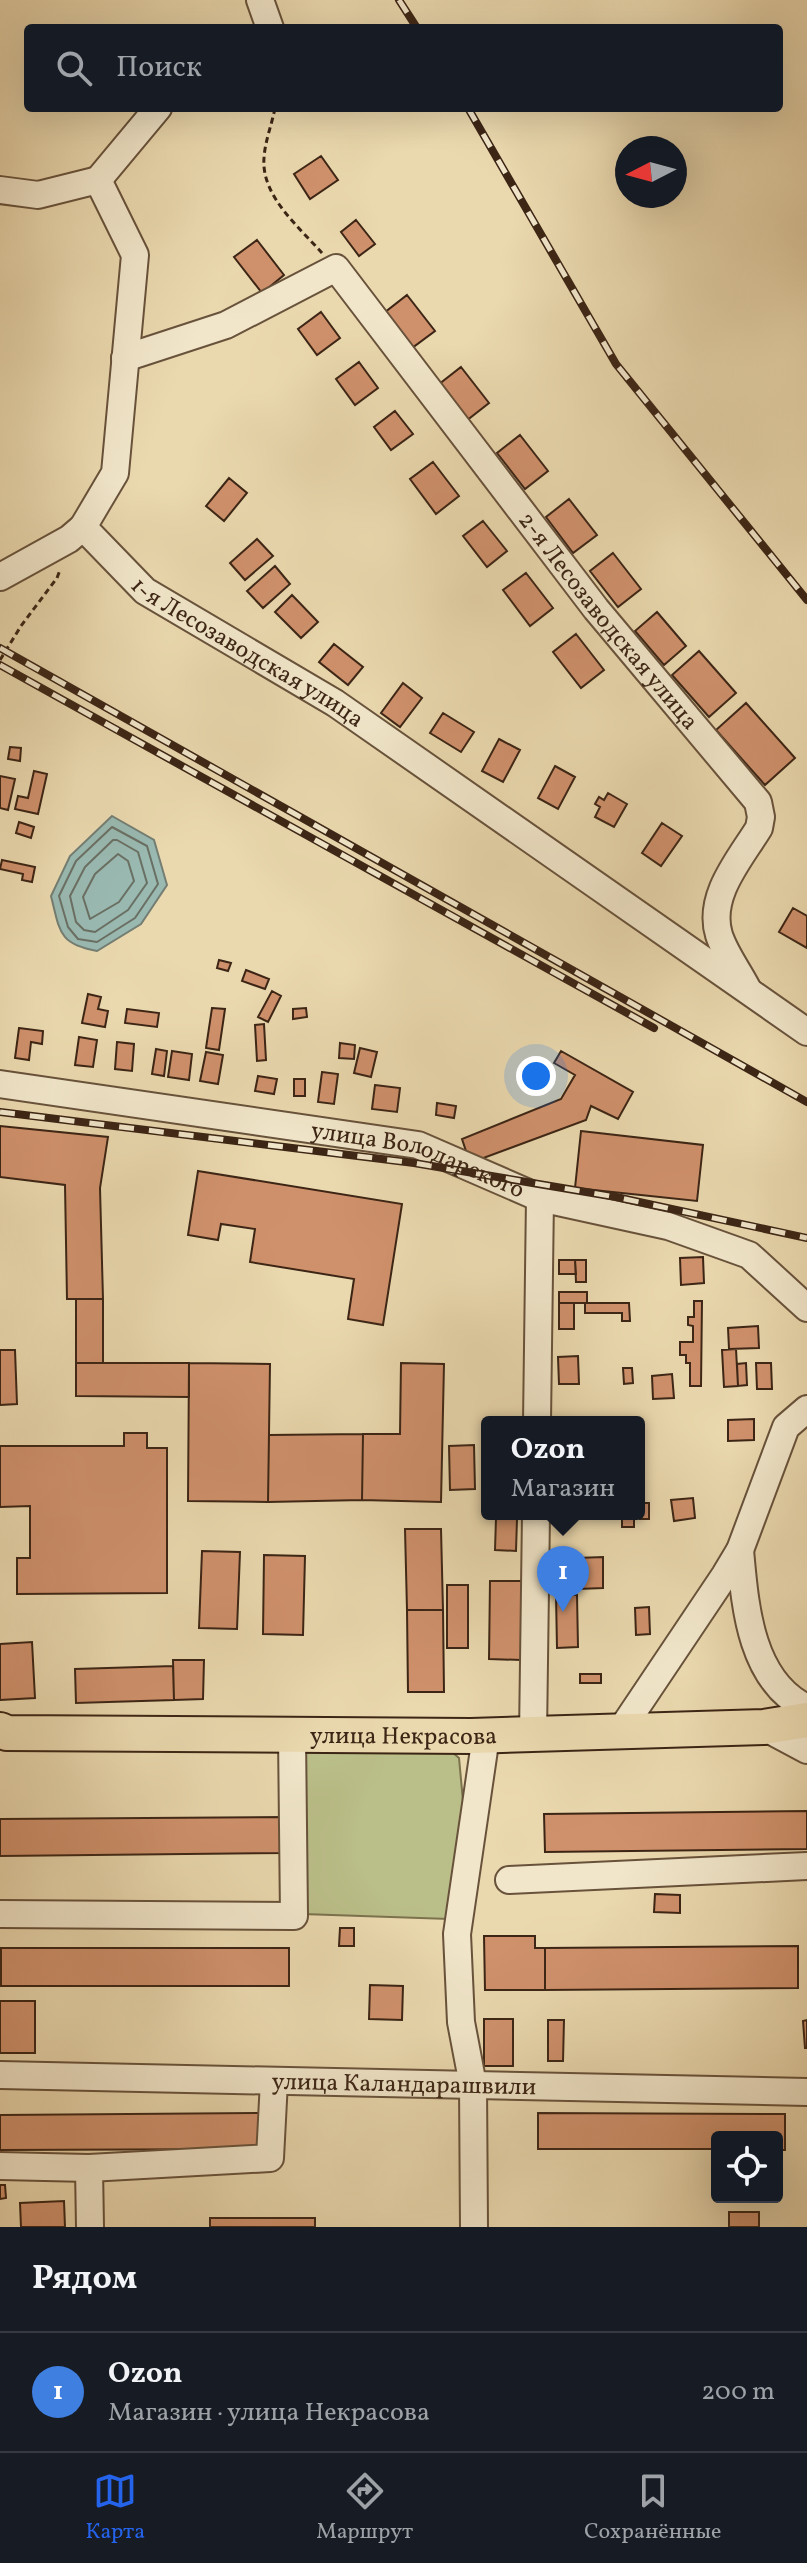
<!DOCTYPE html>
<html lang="ru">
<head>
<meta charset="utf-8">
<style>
	:root { --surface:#171b24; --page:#242831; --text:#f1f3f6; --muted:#9ea1a6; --line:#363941; --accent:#2563eb }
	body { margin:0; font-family:Vollkorn,serif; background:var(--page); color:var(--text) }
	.controls { position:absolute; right:24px; bottom:24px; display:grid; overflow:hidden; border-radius:8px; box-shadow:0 8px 32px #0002 }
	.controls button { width:72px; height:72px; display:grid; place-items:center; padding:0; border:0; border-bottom:2px solid var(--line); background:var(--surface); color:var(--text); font:40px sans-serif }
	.compass { position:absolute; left:615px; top:136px; width:72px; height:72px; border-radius:50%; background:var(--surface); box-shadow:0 8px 32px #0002; rotate:264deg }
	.you { position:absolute; left:536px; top:1076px; width:28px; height:28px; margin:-20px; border:6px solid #fff; border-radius:50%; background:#1a73e8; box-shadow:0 0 0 12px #1a73e833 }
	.badge { display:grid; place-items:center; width:52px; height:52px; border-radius:50%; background:var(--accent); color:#fff; font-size:26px; font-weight:700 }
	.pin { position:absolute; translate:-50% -66px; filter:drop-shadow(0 2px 4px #0008) }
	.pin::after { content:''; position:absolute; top:42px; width:28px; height:24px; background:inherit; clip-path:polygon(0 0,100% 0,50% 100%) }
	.popup { position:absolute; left:481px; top:1416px; width:164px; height:104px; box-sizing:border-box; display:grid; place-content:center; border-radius:8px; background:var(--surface); filter:drop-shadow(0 2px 6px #0005); font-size:26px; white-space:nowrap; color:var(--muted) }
	.popup b { font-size:30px; color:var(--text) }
	.popup::after { content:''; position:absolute; left:50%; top:100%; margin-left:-16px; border:16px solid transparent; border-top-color:var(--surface) }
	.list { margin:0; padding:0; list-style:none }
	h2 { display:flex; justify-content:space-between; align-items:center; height:104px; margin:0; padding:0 32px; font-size:34px }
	h2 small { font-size:26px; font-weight:400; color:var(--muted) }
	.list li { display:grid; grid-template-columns:52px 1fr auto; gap:24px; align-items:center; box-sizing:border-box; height:120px; padding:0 32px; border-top:2px solid var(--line) }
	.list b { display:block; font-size:30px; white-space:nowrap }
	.list p { margin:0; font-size:26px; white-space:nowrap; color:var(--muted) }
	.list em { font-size:26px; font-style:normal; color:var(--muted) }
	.icon { flex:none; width:44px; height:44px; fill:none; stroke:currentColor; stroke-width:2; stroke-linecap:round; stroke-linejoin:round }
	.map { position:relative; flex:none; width:807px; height:2227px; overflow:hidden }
	.search { position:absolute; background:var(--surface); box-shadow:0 8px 32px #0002; left:24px; right:24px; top:24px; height:88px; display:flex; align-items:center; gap:20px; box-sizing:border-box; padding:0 28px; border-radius:8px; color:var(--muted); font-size:30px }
	.sheet { height:224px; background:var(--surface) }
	nav { display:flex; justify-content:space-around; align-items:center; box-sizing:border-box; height:112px; border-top:2px solid var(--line); background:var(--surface); font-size:22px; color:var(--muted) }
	nav a { display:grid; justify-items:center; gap:4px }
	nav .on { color:var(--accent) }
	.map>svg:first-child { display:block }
</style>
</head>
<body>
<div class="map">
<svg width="807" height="2227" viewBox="0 0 807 2227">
	<rect width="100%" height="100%" fill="#ead8ae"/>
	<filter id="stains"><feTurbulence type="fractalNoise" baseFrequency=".0025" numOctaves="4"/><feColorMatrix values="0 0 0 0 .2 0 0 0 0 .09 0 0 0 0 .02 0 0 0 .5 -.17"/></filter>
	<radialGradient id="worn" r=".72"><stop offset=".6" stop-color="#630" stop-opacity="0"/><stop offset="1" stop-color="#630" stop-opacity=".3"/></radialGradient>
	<path fill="#babe88" stroke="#7b724e" stroke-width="2" d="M304,1738l142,9 13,11 4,43 -14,118 -146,-5z"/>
	<path fill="#99b9b1" stroke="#747e73" stroke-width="2" d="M112,816l42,24 13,45 -26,39 -44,27c-39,-7 -37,-20 -46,-55l19,-40z"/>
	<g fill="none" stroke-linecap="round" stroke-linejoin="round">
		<path stroke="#6a6f63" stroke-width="2" d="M112,827l35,19 11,38 -23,34 -38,24 -19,-3 -10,-12 -9,-31 17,-35z
			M113,840h4l21,12 9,31 -19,27 -33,22 -11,-2 -8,-8 -6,-26 15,-29z
			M118,854l10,7 6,20 -15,21 -29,17 -7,-22 12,-23z"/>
	</g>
	<path fill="#cf916c" stroke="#3c2515" stroke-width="2" d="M321,156l17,24 -28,19 -16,-25z
		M356,220l19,24 -16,12 -18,-24z
		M257,240l27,35 -22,18 -28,-36z
		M407,295l28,36 -23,17 -28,-35z
		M321,312l19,26 -23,17 -19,-26z
		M359,362l19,26 -23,17 -19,-26z
		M461,367l28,36 -23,18 -28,-36z
		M395,411l18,23 -22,16 -17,-23z
		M520,435l28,36 -23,18 -28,-36z
		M433,462l26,34 -23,18 -26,-35z
		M229,478l18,15 -23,28 -18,-15z
		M569,499l28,36 -24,18 -27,-36z
		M483,521l24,30 -20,16 -24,-31z
		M257,539l16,17 -28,24 -15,-17z
		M613,553l28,36 -23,18 -28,-36z
		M275,566l15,18 -27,24 -16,-17z
		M526,573l27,35 -23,18 -27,-36z
		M292,595l26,27 -17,16 -26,-26z
		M657,612l29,34 -22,19 -29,-34z
		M576,634l28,36 -23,18 -28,-36z
		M334,644l29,23 -15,18 -29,-23z
		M699,651l37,42 -27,24 -37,-42z
		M403,683l19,15 -22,29 -19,-14z
		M746,703l49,55 -30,27 -49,-55z
		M443,713l31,19 -13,20 -31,-19z
		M499,739l21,11 -17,32 -21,-11z
		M10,747l11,1 -1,13 -12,-2z
		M555,766l20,11 -17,32 -20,-11z
		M34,771l13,3 -9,40 -23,-5 3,-13 10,2z
		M0,776l15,3 -7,31 -8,-2z
		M608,793l19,11 -13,23 -19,-10 5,-10 -5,-3 4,-7 5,3z
		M19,822l15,5 -3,11 -15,-5z
		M662,823l20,13 -21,30 -19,-13z
		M2,860l33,7 -3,15 -10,-2 1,-6 -23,-5z
		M793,908l14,8v32l-28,-16z
		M219,960l12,3 -3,8 -11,-3z
		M246,970l23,9 -4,10 -23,-8z
		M272,991l9,5 -13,26 -10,-5z
		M88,994l13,3 -3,12 10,2 -3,16 -23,-4z
		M212,1008l13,1 -6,41 -13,-2z
		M306,1008l1,9 -14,2v-10z
		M127,1009l32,4 -2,14 -32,-4z
		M264,1024l2,36 -9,1 -2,-36z
		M19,1028l24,3 -1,13 -11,-2 -2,18 -14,-2z
		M79,1037l18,3 -4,27 -18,-2z
		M117,1042l17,2 -2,27 -17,-2z
		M340,1043l15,2 -1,14 -15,-1z
		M360,1048l17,4 -6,25 -17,-4z
		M156,1049l11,2 -3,25 -12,-2z
		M172,1051l20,3 -3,26 -21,-3z
		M561,1051l72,41 -15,27 -27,-13 -5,14 -116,43 -8,-24 99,-40 14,-24 -21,-12z
		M206,1052l17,3 -5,29 -18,-3z
		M322,1072l16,2 -4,30 -16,-2z
		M258,1076l19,3 -3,15 -19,-3z
		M294,1079h11v17h-11z
		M375,1085l25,3 -3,24 -25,-3z
		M437,1103l19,3 -2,12 -18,-3z
		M0,1126l108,11 -8,51 3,111h-36l-2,-114 -65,-8z
		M581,1131l122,14 -6,56 -122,-13z
		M198,1171l204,33 -19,121 -35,-6 6,-40 -104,-17 5,-33 -34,-5 -3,16 -30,-5z
		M703,1257l1,26 -23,2 -1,-27z
		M559,1260h16l1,14h-17z
		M575,1260h11v22h-10z
		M559,1292h28v11h42l1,18h-8v-8h-37v-10h-26z
		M76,1299h27v64h-27z
		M694,1301h8l-1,85h-11v-23h-4v-8h-6v-13h13v-16l-5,-1v-8h6z
		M559,1303h15v26h-15z
		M758,1326l1,22 -30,1 -1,-21z
		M736,1349l2,37 -14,1 -2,-37z
		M0,1350h15l2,54 -17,1z
		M578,1356l1,28h-20l-1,-27z
		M76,1363h113v34l-113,-1z
		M189,1363l81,1 -2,138 -80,-1z
		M401,1363l43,1 -3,138 -79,-2 1,-66h37z
		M746,1363l1,22 -9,1 -1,-22z
		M756,1363h15l1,26h-15z
		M623,1368h9l1,15 -9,1z
		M672,1374l2,24 -21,1 -1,-23z
		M754,1419v21l-26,1v-21z
		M124,1433h23v15h20v145l-150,1v-36h13v-52l-30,1v-61h124z
		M363,1434l-1,66 -94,2 1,-67z
		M474,1445l1,44 -25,1 -1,-44z
		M693,1498l2,20 -21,3 -3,-21z
		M639,1503h10v16h-9z
		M622,1514h12v13h-12z
		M496,1518l21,1 -1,32 -21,-1z
		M405,1529h36l2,81h-36z
		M202,1551l38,1 -3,77 -38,-1z
		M264,1555l41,1 -2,79 -40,-1z
		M603,1557v31l-25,1 -1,-31z
		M490,1581h32l-1,79 -32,-1z
		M447,1585h21v63h-21z
		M556,1595h21l1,52 -21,1z
		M649,1607l1,27 -14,1 -1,-27z
		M407,1610h36l1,82h-36z
		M32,1642l3,56 -35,2v-56z
		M173,1660h31l-1,39 -29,1z
		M173,1666l1,34 -98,3 -1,-34z
		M580,1674h21v9h-21z
		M807,1811v38l-262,3 -1,-38z
		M287,1817v36l-287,3v-37z
		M655,1894l25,1v18l-26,-1z
		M340,1928h14v18h-15z
		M484,1936h51v12h10v42h-60z
		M798,1946v42l-253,2v-42z
		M1,1948h288v38h-288z
		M370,1985l33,1 -1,34 -33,-1z
		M0,2001h35v52h-35z
		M484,2019h29v47h-29z
		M548,2020h16l-1,41h-15z
		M807,2020v28h-2l-2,-27z
		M261,2113l1,36 -262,1v-35z
		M538,2113l247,1v36h-8v-13h-60v12h-179z
		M0,2185h5l1,13 -6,1z
		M64,2201l1,26h-44l-1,-24z
		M729,2212h30v15h-30z
		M210,2218h105v9h-105z"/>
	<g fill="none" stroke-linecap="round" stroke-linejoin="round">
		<g stroke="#68523b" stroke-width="30">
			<g id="minor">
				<path d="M260,0l10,28"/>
				<path d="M98,180l60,-72"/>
				<path id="s1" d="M0,190l38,5 60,-15 37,75 -20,218 -32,54 62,64 190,112 472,329"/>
				<path id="s2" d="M125,358l101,-33 110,-57 260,341 162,193 3,15 -2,11c-19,31 -52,68 -40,107 6,19 20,37 29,55"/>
				<path d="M0,577l69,-38 14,-12"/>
				<path id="s3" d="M0,1084l418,61 122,53 128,28 81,29 58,53"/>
				<path d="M537,1422l3,-224"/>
				<path d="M740,1550c5,55 10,131 67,158"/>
				<path d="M764,1727l43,23"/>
				<path d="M619,1733l106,-158 15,-25 46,-123 21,-18"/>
				<path d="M533,1735l3,-221"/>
				<path d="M509,1880l298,-14"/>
				<path d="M0,1914l294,2 -2,-180"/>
				<path id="s4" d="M0,2075l807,17"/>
				<path d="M0,2166l89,2 1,59"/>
				<path d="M89,2168l181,-10 4,-77"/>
				<path d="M474,2227l-1,-142 -12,-63 -4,-88 29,-198"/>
			</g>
		</g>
		<g stroke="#3c2515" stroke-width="38">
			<g id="major">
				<path id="s5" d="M0,1730l7,3 464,3 293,-9 43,-7"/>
			</g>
		</g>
		<path stroke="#3c2515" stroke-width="3" stroke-dasharray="6 4" stroke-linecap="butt" d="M275,108c-3,16 -10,33 -11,50 -3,38 35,69 58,95
			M0,660l21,-34 36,-48 3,-8"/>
		<use href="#minor" stroke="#f1e6ca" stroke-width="26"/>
		<use href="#major" stroke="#ead8ae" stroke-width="34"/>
		<g stroke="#3c2515" stroke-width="8">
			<path id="rail" d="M399,0l18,28
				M468,108l148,256 191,236
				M0,648l807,454
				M0,665l654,363
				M0,1112l414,51 202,34 191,41"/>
		</g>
		<use href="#rail" stroke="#f1e6ca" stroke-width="5" stroke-dasharray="15" stroke-linecap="butt"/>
	</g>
	<g text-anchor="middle" stroke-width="8" stroke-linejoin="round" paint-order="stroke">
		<g font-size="24" fill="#3c2515" stroke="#f1e6ca">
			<text dy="8" stroke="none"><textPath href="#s2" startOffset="676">2-я Лесозаводская улица</textPath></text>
			<text dy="8" stroke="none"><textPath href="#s1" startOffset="674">1-я Лесозаводская улица</textPath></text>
			<text dy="8" stroke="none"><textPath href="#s3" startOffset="426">улица Володарского</textPath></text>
			<text dy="8" stroke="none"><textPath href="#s5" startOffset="404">улица Некрасова</textPath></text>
			<text dy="8" stroke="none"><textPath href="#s4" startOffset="404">улица Каландарашвили</textPath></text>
		</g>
	</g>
	<rect width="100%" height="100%" filter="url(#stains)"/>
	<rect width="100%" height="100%" fill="url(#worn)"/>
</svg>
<div class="controls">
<button><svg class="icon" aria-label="locate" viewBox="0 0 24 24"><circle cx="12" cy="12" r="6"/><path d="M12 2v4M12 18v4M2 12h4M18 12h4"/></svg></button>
</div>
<svg class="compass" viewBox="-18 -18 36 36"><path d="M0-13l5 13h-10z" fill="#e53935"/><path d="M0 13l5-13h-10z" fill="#9ea1a6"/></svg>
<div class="you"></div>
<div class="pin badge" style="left:563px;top:1612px;background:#3f7fe0">1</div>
<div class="popup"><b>Ozon</b>Магазин</div>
<div class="search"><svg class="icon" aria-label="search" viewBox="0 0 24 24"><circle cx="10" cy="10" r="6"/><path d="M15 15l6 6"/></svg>Поиск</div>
</div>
<section class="sheet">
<h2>Рядом<small></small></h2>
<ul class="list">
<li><span class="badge" style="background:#3f7fe0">1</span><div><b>Ozon</b><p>Магазин · улица Некрасова</p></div><em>200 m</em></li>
</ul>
</section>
<nav>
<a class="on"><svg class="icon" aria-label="map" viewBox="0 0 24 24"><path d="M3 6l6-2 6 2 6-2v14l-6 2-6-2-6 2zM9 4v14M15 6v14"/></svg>Карта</a>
<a><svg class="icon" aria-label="directions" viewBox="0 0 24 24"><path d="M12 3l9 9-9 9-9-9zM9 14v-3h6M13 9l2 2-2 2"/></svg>Маршрут</a>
<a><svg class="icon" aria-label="saved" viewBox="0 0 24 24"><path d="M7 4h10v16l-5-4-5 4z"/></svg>Сохранённые</a>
</nav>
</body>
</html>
